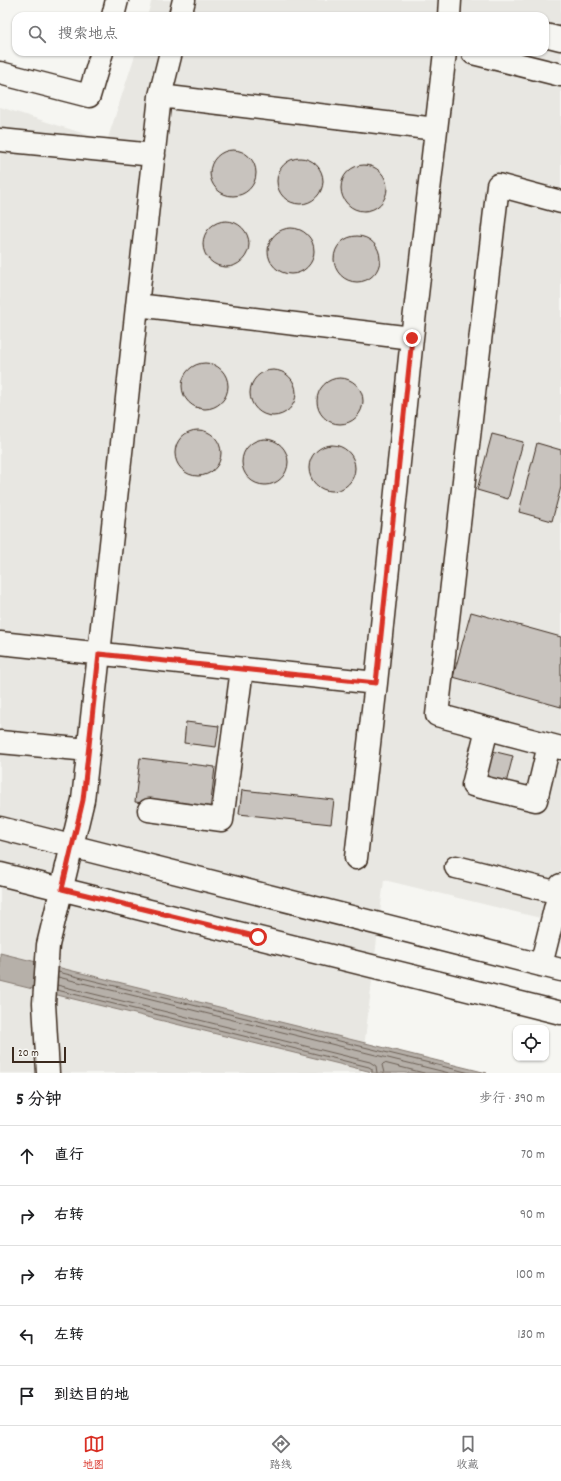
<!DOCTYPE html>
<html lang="zh">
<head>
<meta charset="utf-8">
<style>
	:root { --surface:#fff; --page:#f2f2f2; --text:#202124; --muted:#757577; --line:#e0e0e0; --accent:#d93025 }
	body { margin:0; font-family:Dekko,"LXGW WenKai TC",sans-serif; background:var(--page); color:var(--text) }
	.controls { position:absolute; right:12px; bottom:12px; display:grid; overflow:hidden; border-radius:8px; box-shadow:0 1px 3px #0004 }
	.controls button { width:36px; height:36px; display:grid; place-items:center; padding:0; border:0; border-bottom:1px solid var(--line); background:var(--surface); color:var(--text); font:20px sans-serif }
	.scale { position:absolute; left:12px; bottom:10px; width:54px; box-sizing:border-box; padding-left:4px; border:2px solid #3b2a1e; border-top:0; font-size:11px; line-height:14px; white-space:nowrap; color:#3b2a1e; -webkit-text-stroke:3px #f6f6f2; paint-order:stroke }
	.stop { position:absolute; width:12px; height:12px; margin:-9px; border:3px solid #d93025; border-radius:50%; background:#fff }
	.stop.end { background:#d93025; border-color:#fff; box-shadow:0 1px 4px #0008 }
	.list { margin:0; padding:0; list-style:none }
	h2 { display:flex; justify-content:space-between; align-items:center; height:52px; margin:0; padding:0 16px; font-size:17px }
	h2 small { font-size:13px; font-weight:400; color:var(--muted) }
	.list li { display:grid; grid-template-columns:26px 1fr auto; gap:12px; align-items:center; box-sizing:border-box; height:60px; padding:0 16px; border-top:1px solid var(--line) }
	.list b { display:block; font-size:15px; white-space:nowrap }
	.list em { font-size:13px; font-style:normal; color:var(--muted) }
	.icon { flex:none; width:22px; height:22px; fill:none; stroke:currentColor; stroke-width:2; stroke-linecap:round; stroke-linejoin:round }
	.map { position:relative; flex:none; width:561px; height:1073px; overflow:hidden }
	.search { position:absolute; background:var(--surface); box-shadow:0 1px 3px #0004; left:12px; right:12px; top:12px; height:44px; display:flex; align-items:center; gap:10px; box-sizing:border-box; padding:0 14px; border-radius:12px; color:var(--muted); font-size:15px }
	.sheet { height:352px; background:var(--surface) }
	nav { display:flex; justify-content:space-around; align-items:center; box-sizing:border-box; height:56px; border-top:1px solid var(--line); background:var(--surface); font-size:11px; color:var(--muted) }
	nav a { display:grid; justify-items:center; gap:2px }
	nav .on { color:var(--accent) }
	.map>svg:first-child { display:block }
</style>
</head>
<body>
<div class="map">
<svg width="561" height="1073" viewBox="0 0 561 1073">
	<rect width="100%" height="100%" fill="#f6f6f2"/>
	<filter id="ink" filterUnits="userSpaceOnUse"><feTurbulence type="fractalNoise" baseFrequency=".025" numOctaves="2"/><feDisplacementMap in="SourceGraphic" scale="8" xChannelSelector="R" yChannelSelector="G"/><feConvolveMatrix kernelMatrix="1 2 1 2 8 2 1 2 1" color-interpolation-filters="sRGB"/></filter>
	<g filter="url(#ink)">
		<path fill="#e8e7e2" d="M152,0h409v923l-177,-43 -23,193h-361v-966l107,34 29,-89h409v-36h-398z"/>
		<path fill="#b6b0a9" stroke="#857a71" d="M0,953l487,120h-111l-376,-92z"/>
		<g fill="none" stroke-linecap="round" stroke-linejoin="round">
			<path stroke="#6c6056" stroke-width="1" d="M58,972l412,101
				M58,977l391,96
				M57,985l313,77 6,4 1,7
				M57,990l312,77 3,2v4
				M384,1073l-2,-8 2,-2 40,10"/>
		</g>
		<path fill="#c8c3be" stroke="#3b2a1e" d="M210 173a23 23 0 1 1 46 0a23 23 0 1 1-46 0Z
			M277 181a23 23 0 1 1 46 0a23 23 0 1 1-46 0Z
			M341 188a23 23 0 1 1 46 0a23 23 0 1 1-46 0Z
			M203 244a23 23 0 1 1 46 0a23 23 0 1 1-46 0Z
			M268 251a23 23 0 1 1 46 0a23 23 0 1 1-46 0Z
			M334 259a23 23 0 1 1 46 0a23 23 0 1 1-46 0Z
			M182 386a23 23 0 1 1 46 0a23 23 0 1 1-46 0Z
			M250 393a23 23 0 1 1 46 0a23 23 0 1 1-46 0Z
			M317 401a23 23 0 1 1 46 0a23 23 0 1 1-46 0Z
			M175 453a23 23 0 1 1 46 0a23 23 0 1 1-46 0Z
			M492,434l31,8 -15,57 -31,-9z
			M242 462a23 23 0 1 1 46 0a23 23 0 1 1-46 0Z
			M537,443l24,7v37l-9,34 -33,-9z
			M309 468a23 23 0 1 1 46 0a23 23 0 1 1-46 0Z
			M471,612l90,25v70l-108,-30z
			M186,722l33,4 -3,21 -32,-4z
			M492,751l21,5 -8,31 -21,-5z
			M140,758l75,9 -5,44 -75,-9z
			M242,790l92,10 -3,24 -92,-10z"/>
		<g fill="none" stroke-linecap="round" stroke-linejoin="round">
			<g stroke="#3b2a1e" stroke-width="25">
				<path id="minor" d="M113,16l4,-16
					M180,16l4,-16
					M449,16l1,-16
					M545,35l16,4
					M171,52l-11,44 276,33
					M473,52v1l88,22
					M0,73l89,23 13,-44
					M0,140l154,15
					M561,202l-63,-17 -61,530 124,33
					M137,305l275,33
					M0,643l376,40
					M487,729l-14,56 63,15 13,-55
					M0,742l89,8
					M149,810l73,10 20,-151
					M0,828l561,142
					M356,858l20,-175 36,-345 33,-286
					M456,867l103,26
					M0,874l561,139
					M541,965l20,-80
					M48,1073l-4,-70 4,-58 35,-145 77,-704"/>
			</g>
			<use href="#minor" stroke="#f6f6f2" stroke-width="22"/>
		</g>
	</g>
	<g fill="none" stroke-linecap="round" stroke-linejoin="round" filter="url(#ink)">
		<path stroke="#d93025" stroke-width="5" d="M258,937l-196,-48 21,-89 16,-146 277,29 36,-345"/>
	</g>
</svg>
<div class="controls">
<button><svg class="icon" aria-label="locate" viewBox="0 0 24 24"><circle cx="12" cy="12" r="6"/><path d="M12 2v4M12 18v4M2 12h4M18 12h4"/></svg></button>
</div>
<div class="scale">20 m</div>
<div class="stop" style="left:258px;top:937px"></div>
<div class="stop end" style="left:412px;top:338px"></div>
<div class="search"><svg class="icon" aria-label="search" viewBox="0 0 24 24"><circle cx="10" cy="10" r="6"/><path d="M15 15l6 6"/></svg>搜索地点</div>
</div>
<section class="sheet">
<h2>5 分钟<small>步行 · 390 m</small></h2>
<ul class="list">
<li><svg class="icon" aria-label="ahead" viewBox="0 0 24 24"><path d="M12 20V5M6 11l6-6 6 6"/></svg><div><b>直行</b></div><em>70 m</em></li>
<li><svg class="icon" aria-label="right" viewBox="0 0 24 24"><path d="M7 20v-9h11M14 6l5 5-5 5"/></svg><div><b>右转</b></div><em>90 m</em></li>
<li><svg class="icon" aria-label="right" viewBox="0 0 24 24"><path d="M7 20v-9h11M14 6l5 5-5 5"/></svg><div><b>右转</b></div><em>100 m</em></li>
<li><svg class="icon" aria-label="left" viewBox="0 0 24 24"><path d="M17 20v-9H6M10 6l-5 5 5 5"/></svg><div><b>左转</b></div><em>130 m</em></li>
<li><svg class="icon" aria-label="arrive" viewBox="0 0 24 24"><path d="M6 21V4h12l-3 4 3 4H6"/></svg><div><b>到达目的地</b></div></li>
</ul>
</section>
<nav>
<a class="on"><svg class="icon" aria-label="map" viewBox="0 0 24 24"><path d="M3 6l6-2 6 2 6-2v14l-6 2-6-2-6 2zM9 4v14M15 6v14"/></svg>地图</a>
<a><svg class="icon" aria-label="directions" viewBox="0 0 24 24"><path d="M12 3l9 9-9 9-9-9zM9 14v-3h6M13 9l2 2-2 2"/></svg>路线</a>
<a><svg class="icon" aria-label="saved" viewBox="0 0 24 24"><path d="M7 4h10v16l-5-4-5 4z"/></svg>收藏</a>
</nav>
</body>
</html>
